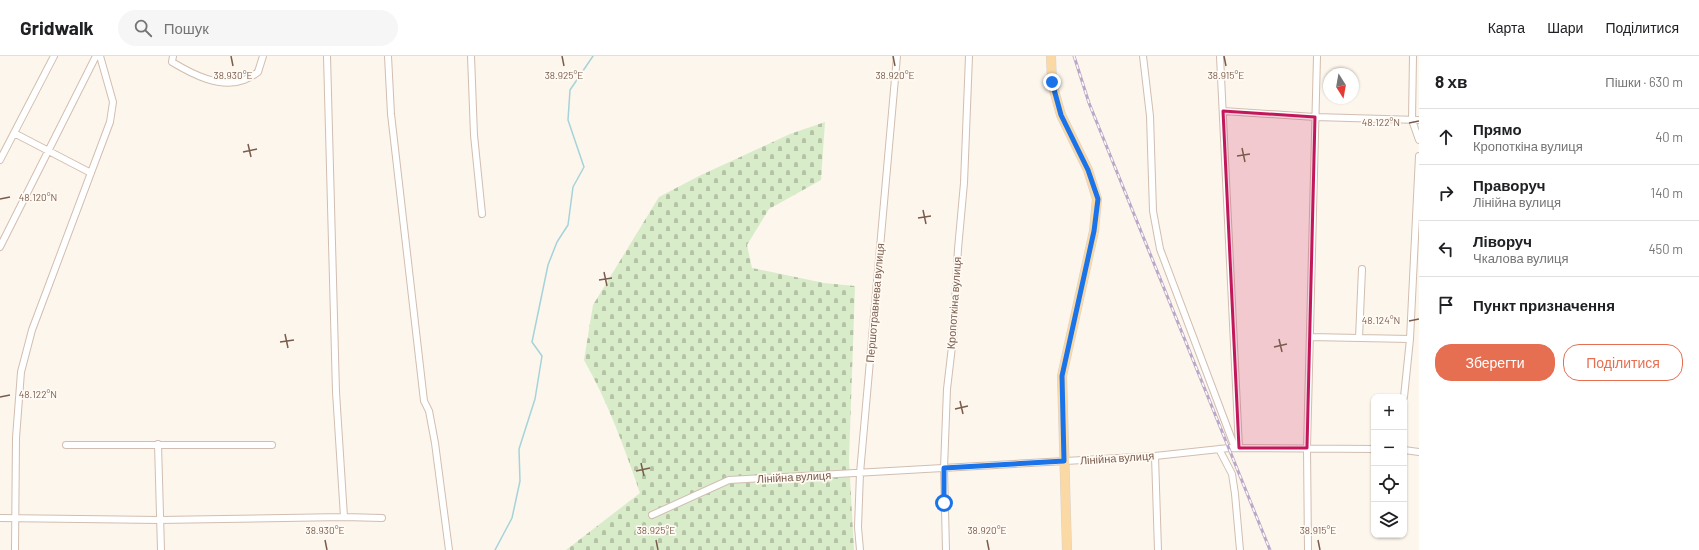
<!DOCTYPE html>
<html lang="uk">
<head>
<meta charset="utf-8">
<style>
	:root { --surface:#fff; --page:#f6f6f6; --text:#202124; --muted:#757577; --line:#e0e0e0; --accent:#e76f51 }
	body { margin:0; font-family:Barlow,sans-serif; background:var(--page); color:var(--text) }
	.controls { position:absolute; right:12px; bottom:12px; display:grid; overflow:hidden; border-radius:8px; box-shadow:0 1px 3px #0004 }
	.controls button { width:36px; height:36px; display:grid; place-items:center; padding:0; border:0; border-bottom:1px solid var(--line); background:var(--surface); color:var(--text); font:20px sans-serif }
	.compass { position:absolute; left:1323px; top:12px; width:36px; height:36px; border-radius:50%; background:var(--surface); box-shadow:0 1px 3px #0004; rotate:169deg }
	.stop { position:absolute; width:12px; height:12px; margin:-9px; border:3px solid #1a73e8; border-radius:50%; background:#fff }
	.stop.end { background:#1a73e8; border-color:#fff; box-shadow:0 1px 4px #0008 }
	.list { margin:0; padding:0; list-style:none }
	h2 { display:flex; justify-content:space-between; align-items:center; height:52px; margin:0; padding:0 16px; font-size:17px }
	h2 small { font-size:13px; font-weight:400; color:var(--muted) }
	.list li { display:grid; grid-template-columns:26px 1fr auto; gap:12px; align-items:center; box-sizing:border-box; height:56px; padding:0 16px; border-top:1px solid var(--line) }
	.list b { display:block; font-size:15px; white-space:nowrap }
	.list p { margin:0; font-size:13px; white-space:nowrap; color:var(--muted) }
	.list em { font-size:13px; font-style:normal; color:var(--muted) }
	.actions { display:flex; gap:8px; padding:12px 16px }
	.actions a { flex:1; padding:9px 0; border:1px solid var(--accent); border-radius:16px; text-align:center; font-size:14px; color:var(--accent) }
	.actions .main { background:var(--accent); color:#fff }
	.icon { flex:none; width:22px; height:22px; fill:none; stroke:currentColor; stroke-width:2; stroke-linecap:round; stroke-linejoin:round }
	.map { position:relative; flex:none; width:1419px; height:494px; overflow:hidden }
	header { display:flex; align-items:center; gap:24px; box-sizing:border-box; height:56px; padding:0 20px; background:var(--surface); border-bottom:1px solid var(--line) }
	header strong { font-size:19px }
	nav { display:flex; gap:22px; margin-inline-start:auto; font-size:14px }
	.search { width:280px; height:36px; background:var(--page); display:flex; align-items:center; gap:10px; box-sizing:border-box; padding:0 14px; border-radius:22px; color:var(--muted); font-size:15px }
	main { display:flex }
	aside { flex:1; background:var(--surface) }
	.map>svg:first-child { display:block }
</style>
</head>
<body>
<header>
<strong>Gridwalk</strong>
<div class="search"><svg class="icon" aria-label="search" viewBox="0 0 24 24"><circle cx="10" cy="10" r="6"/><path d="M15 15l6 6"/></svg>Пошук</div>
<nav><a>Карта</a><a>Шари</a><a>Поділитися</a></nav>
</header>
<main>
<div class="map">
<svg width="1419" height="494" viewBox="0 0 1419 494">
	<defs>
		<pattern id="cemetery-stones" width="16" height="16" patternUnits="userSpaceOnUse"><rect width="16" height="16" fill="#d8ecc9"/><path d="M2 7V4a2 2 0 0 1 4 0v3zM10 15v-3a2 2 0 0 1 4 0v3z" fill="#b4c2a5"/></pattern>
	</defs>
	<rect width="100%" height="100%" fill="#fdf6ec"/>
	<path fill="url(#cemetery-stones)" d="M825,66l-4,58 -52,29 -22,36 5,23 72,15 31,3 -6,174 5,90h-288l74,-57c-16,-46 -32,-91 -56,-133l9,-55 66,-108 40,-21 91,-42z"/>
	<g fill="none" stroke-linecap="round" stroke-linejoin="round">
		<path stroke="#a5d3da" stroke-width="1.5" d="M495,494l17,-32 8,-37 -1,-32 16,-50 7,-43 -10,-14 16,-77 9,-23 11,-17 5,-38 11,-20 -16,-47 2,-30 23,-34"/>
		<g stroke="#d1beb0" stroke-width="8">
			<path id="minor" d="M173,0l-1,6c20,12 48,27 72,18 5,-2 10,-5 14,-8l5,-16
				M327,0l9,336 8,125
				M388,0l3,58 33,287 5,10 6,32 14,107
				M471,0l3,79 8,79
				M1143,0l7,60 3,95 7,38 75,199
				M1220,0l19,392
				M1413,0l-1,64 7,20
				M1223,55l92,6 104,3
				M14,77l77,40
				M0,104l54,-104
				M0,191l96,-191
				M1310,281l100,2
				M1359,282l3,-69
				M1404,341l6,-58 9,-183
				M158,388l3,106
				M66,389h206
				M1219,393l13,25 3,20 5,56
				M1404,394l15,2
				M1155,400l3,94
				M652,459l77,-35 426,-24 74,-8 145,1
				M0,462l159,2 185,-3 38,1
				M15,494l1,-112 5,-66 11,-42 78,-208 3,-20 -13,-46
				M860,494l-2,-23 2,-54 37,-417
				M946,494l-2,-82 3,-79 6,-51 5,-89 6,-66 5,-127
				M1308,494l-1,-102 10,-392"/>
		</g>
		<g stroke="#dad1cd" stroke-width="10">
			<path id="primary" d="M1051,0l1,27 9,32 27,55 9,29 -3,32 -32,145 5,174"/>
		</g>
		<use href="#minor" stroke="#fff" stroke-width="6"/>
		<use href="#primary" stroke="#fbd9a5" stroke-width="9"/>
		<g stroke="#b9a8c9" stroke-width="3">
			<path id="rail" d="M1074,0l15,47 181,447"/>
		</g>
		<use href="#rail" stroke="#fffaf3" stroke-width="1.5" stroke-dasharray="4.5" stroke-linecap="butt"/>
	</g>
	<g fill="none" stroke-linecap="round" stroke-linejoin="round">
		<path stroke="#1a73e8" stroke-width="5" d="M944,447v-35l120,-7 -2,-85 32,-145 4,-32 -10,-29 -27,-55 -9,-33"/>
	</g>
	<path fill="#c2185b" fill-opacity="0.2" stroke="#c2185b" stroke-width="3" stroke-linejoin="round" d="M1223,55l92,6 -8,331h-68z"/>
	<path fill="none" stroke="#7a5c4d" stroke-width="1.5" d="M231,0l2,10M562,0l2,10M893,0l2,10M1224,0l2,10M1409,67l10,-2M248,88l3,13M1242,92l3,14M243,96l14,-3M1237,100l13,-2M0,143l10,-2M923,154l3,14M918,162l13,-2M604,216l3,14M599,224l13,-2M1409,265l10,-2M285,278l3,14M1279,283l3,13M280,286l14,-2M1274,291l13,-3M0,341l10,-2M960,345l3,13M955,353l13,-3M641,407l3,13M636,415l14,-3M325,484l2,10M656,484l2,10M987,484l2,10M1318,484l2,10"/>
	<g text-anchor="middle" stroke-width="3.5" stroke-linejoin="round" paint-order="stroke">
		<g font-size="11" fill="#7a5c4d" stroke="#fffaf3">
			<text transform="translate(875 247) rotate(-85)" y="4">Першотравнева вулиця</text>
			<text transform="translate(954 247) rotate(-86)" y="4">Кропоткіна вулиця</text>
			<text transform="translate(1117 402) rotate(-4)" y="4">Лінійна вулиця</text>
			<text transform="translate(794 421) rotate(-3)" y="4">Лінійна вулиця</text>
		</g>
	</g>
	<g font-size="10" text-anchor="middle" fill="#7a5c4d" stroke="#fffaf3" stroke-width="3.5" stroke-linejoin="round" paint-order="stroke">
		<text x="233" y="23">38.930°E</text>
		<text x="564" y="23">38.925°E</text>
		<text x="895" y="23">38.920°E</text>
		<text x="1226" y="23">38.915°E</text>
		<text x="1381" y="70">48.122°N</text>
		<text x="38" y="145">48.120°N</text>
		<text x="1381" y="268">48.124°N</text>
		<text x="38" y="342">48.122°N</text>
		<text x="325" y="478">38.930°E</text>
		<text x="656" y="478">38.925°E</text>
		<text x="987" y="478">38.920°E</text>
		<text x="1318" y="478">38.915°E</text>
	</g>
</svg>
<div class="controls">
<button>+</button>
<button>−</button>
<button><svg class="icon" aria-label="locate" viewBox="0 0 24 24"><circle cx="12" cy="12" r="6"/><path d="M12 2v4M12 18v4M2 12h4M18 12h4"/></svg></button>
<button><svg class="icon" aria-label="layers" viewBox="0 0 24 24"><path d="M12 4l9 5-9 5-9-5zM3 14l9 5 9-5"/></svg></button>
</div>
<svg class="compass" viewBox="-18 -18 36 36"><path d="M0-13l5 13h-10z" fill="#e53935"/><path d="M0 13l5-13h-10z" fill="#757577"/></svg>
<div class="stop" style="left:944px;top:447px"></div>
<div class="stop end" style="left:1052px;top:26px"></div>
</div>
<aside>
<h2>8 хв<small>Пішки · 630 m</small></h2>
<ul class="list">
<li><svg class="icon" aria-label="ahead" viewBox="0 0 24 24"><path d="M12 20V5M6 11l6-6 6 6"/></svg><div><b>Прямо</b><p>Кропоткіна вулиця</p></div><em>40 m</em></li>
<li><svg class="icon" aria-label="right" viewBox="0 0 24 24"><path d="M7 20v-9h11M14 6l5 5-5 5"/></svg><div><b>Праворуч</b><p>Лінійна вулиця</p></div><em>140 m</em></li>
<li><svg class="icon" aria-label="left" viewBox="0 0 24 24"><path d="M17 20v-9H6M10 6l-5 5 5 5"/></svg><div><b>Ліворуч</b><p>Чкалова вулиця</p></div><em>450 m</em></li>
<li><svg class="icon" aria-label="arrive" viewBox="0 0 24 24"><path d="M6 21V4h12l-3 4 3 4H6"/></svg><div><b>Пункт призначення</b></div></li>
</ul>
<div class="actions"><a class="main">Зберегти</a><a>Поділитися</a></div>
</aside>
</main>
</body>
</html>
